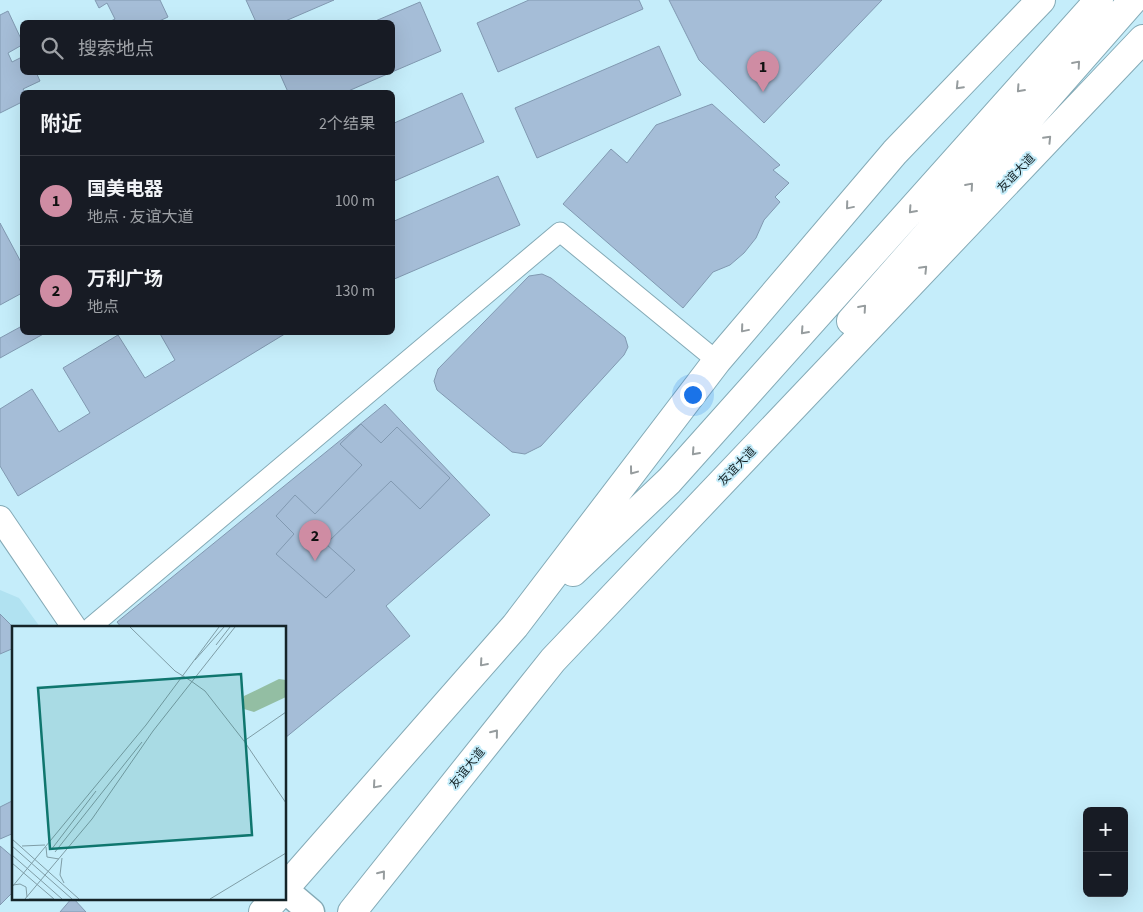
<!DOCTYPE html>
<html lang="zh">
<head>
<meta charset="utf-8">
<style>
	:root { --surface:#171b24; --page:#20242c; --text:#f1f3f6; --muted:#9ea1a6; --line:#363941; --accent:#cf8ca3 }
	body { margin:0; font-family:"Source Sans 3","Noto Sans SC",sans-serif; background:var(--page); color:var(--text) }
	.controls { position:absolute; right:15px; bottom:15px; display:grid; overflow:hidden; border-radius:8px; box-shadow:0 5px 20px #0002 }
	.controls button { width:45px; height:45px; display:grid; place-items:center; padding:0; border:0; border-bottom:1px solid var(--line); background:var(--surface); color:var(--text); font:25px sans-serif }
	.you { position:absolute; left:692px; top:394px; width:18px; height:18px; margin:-12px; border:4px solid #fff; border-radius:50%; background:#1a73e8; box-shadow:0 0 0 8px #1a73e833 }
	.badge { display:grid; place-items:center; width:32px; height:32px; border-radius:50%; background:var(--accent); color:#111; font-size:16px; font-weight:700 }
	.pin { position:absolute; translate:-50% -41px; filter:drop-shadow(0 1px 2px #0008) }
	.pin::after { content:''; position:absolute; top:26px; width:18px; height:15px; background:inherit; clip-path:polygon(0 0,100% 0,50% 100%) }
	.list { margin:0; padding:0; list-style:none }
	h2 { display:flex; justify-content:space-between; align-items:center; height:65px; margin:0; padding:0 20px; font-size:21px }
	h2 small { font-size:16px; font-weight:400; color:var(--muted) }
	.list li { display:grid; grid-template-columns:32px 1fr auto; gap:15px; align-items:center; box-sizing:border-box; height:90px; padding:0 20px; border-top:1px solid var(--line) }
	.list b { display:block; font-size:19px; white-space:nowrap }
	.list p { margin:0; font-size:16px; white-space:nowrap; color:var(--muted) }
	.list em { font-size:16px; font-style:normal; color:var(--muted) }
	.icon { flex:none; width:28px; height:28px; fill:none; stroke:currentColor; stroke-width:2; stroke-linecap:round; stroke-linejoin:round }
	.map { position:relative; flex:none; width:1143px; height:912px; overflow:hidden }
	.search { position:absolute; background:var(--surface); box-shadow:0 5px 20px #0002; left:20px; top:20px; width:375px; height:55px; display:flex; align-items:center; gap:12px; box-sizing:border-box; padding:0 18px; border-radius:8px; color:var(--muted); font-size:19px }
	.panel { position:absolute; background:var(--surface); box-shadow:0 5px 20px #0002; left:20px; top:90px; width:375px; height:245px; border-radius:8px }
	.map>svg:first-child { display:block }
</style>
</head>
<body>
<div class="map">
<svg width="1143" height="912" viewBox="0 0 1143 912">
	<rect width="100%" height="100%" fill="#c5edfa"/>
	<path fill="#b1e2f1" d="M0,590l19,8 21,29h-26v206l-14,6z"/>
	<path fill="#a5bdd7" stroke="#8199b1" d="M95,0h65l8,17 -11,5h-48l6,-3 -8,-16 -8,5z
		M246,0h88l-51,22h-27z
		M529,0h110l4,9 -145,63 -21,-49z
		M669,0h213l-118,123 -65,-63z
		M420,2l21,49 -49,21v-50h-19z
		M8,11l14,30v4l-14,8 4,9 10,-5v15h14l4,9 -17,8 2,3h-3v10l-22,11v-98z
		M659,46l22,49 -144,63 -22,-50z
		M279,72h113l-46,20h-58z
		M462,93l22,49 -92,40v-58z
		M712,104l68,61 -7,5 16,13 -14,14 5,5 -16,18 -8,18 -12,15 -14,12 -17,7 -30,36 -120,-104 48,-55 16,14 29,-38z
		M498,176l22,49 -128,55v-58z
		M0,223l22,41v29l-22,12z
		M542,274l9,4 74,59 3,10 -4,8 -83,91 -16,8 -13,-2 -75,-62 -3,-9 4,-12 91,-93z
		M22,326v6h25l-47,26v-20z
		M159,332h64l1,2 3,-2h61l-270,164 -18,-30v-57l32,-20 27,43 31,-19 -27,-45 55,-33 27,43 30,-18z
		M385,404l105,111 -104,91 24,30 -125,102v-111h-164l-4,-5z
		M361,424l20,19 16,-16 53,51 -30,31 -29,-28 -65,63 29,26 -29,28 -50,-44 18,-20 -18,-18 19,-21 20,19 47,-49 -22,-21z
		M0,614l14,14v20l-14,6z
		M14,800v33l-14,6v-32z
		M0,846l14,12v33l-14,14z
		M72,898h1l13,14h-26z"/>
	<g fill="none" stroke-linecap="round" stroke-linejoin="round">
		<g stroke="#84aab6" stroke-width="21">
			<path id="minor" d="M91,627l469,-395 157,129"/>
		</g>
		<g stroke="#84aab6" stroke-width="26">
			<path id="tertiary" d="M0,518l74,109"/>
		</g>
		<g stroke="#84aab6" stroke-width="29">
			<path id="secondary" d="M285,890l26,22"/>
		</g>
		<g stroke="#84aab6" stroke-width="30">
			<path id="primary" d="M851,321l282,-321
				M573,572l96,-91 430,-481
				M285,888l230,-262 202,-265 178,-209 146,-152
				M263,912l13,-14
				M352,912l201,-252 590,-621"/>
		</g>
		<use href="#minor" stroke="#fff" stroke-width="19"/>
		<use href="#tertiary" stroke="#fff" stroke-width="24"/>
		<use href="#secondary" stroke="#fff" stroke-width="26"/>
		<use href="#primary" stroke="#fff" stroke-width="28"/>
	</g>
	<defs><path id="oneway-chevron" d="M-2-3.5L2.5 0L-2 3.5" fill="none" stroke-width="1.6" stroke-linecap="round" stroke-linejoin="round" transform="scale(1.25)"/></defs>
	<g stroke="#969c9e">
		<use href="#oneway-chevron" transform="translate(1077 64) rotate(-49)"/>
		<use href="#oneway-chevron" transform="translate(959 86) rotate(134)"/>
		<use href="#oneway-chevron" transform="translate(1020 89) rotate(132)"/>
		<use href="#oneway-chevron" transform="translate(1048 139) rotate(-46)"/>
		<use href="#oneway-chevron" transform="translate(970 186) rotate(-49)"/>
		<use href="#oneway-chevron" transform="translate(849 206) rotate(130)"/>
		<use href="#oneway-chevron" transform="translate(912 210) rotate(132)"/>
		<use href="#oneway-chevron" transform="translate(924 269) rotate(-46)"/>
		<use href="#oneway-chevron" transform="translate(863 308) rotate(-49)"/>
		<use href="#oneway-chevron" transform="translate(744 329) rotate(130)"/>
		<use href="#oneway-chevron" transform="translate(804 331) rotate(132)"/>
		<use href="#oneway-chevron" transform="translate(695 452) rotate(132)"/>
		<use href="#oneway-chevron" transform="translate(633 471) rotate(127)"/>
		<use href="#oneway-chevron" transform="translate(483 663) rotate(131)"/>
		<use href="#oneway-chevron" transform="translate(495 733) rotate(-51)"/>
		<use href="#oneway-chevron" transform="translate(376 785) rotate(131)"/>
		<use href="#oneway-chevron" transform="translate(382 874) rotate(-51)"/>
	</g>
	<g text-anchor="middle" stroke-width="4" stroke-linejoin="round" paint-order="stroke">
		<g font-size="12" fill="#152428" stroke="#c5edfa">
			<text transform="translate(1016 173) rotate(-46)" y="4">友谊大道</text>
			<text transform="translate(737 466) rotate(-46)" y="4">友谊大道</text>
			<text transform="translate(467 768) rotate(-51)" y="4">友谊大道</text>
		</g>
	</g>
	<g transform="translate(12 626)">
		<rect width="274" height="274" fill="#c5edfa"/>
		<path d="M267,53l7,1v17l-32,15 -10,-3v-13z" fill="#93bea3"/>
		<path fill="none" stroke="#7f9da6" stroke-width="1" d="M118,1l45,44 16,10M204,19l14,-18M183,34l29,-33M179,55l14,10 39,50 42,62M232,115l42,-29M0,213l67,60M0,220l60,53M10,220l23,-1M34,221l1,10 12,2M39,224l45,-59M43,226l87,-110M0,229l50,44M50,232l-2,17 4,8M0,237l42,36M1,259l7,-1 6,3 1,10M0,261l134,-162 73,-98M13,273l67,-80 61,-88 82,-104M17,273h24M198,273l76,-46"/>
		<path fill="#0f766e" fill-opacity="0.15" stroke="#0f766e" stroke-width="2.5" d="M229,48l11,161 -202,14 -12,-161z"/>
		<rect width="274" height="274" fill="none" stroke="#152428" stroke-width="2.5"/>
	</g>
</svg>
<div class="controls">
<button>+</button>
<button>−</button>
</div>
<div class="you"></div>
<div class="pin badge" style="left:763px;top:92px">1</div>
<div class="pin badge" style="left:315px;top:561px">2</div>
<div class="search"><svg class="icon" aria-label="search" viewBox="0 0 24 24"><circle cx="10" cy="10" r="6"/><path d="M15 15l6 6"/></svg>搜索地点</div>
<section class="panel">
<h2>附近<small>2个结果</small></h2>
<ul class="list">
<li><span class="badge">1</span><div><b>国美电器</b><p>地点 · 友谊大道</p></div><em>100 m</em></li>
<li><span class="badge">2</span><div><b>万利广场</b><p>地点</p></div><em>130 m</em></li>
</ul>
</section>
</div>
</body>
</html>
